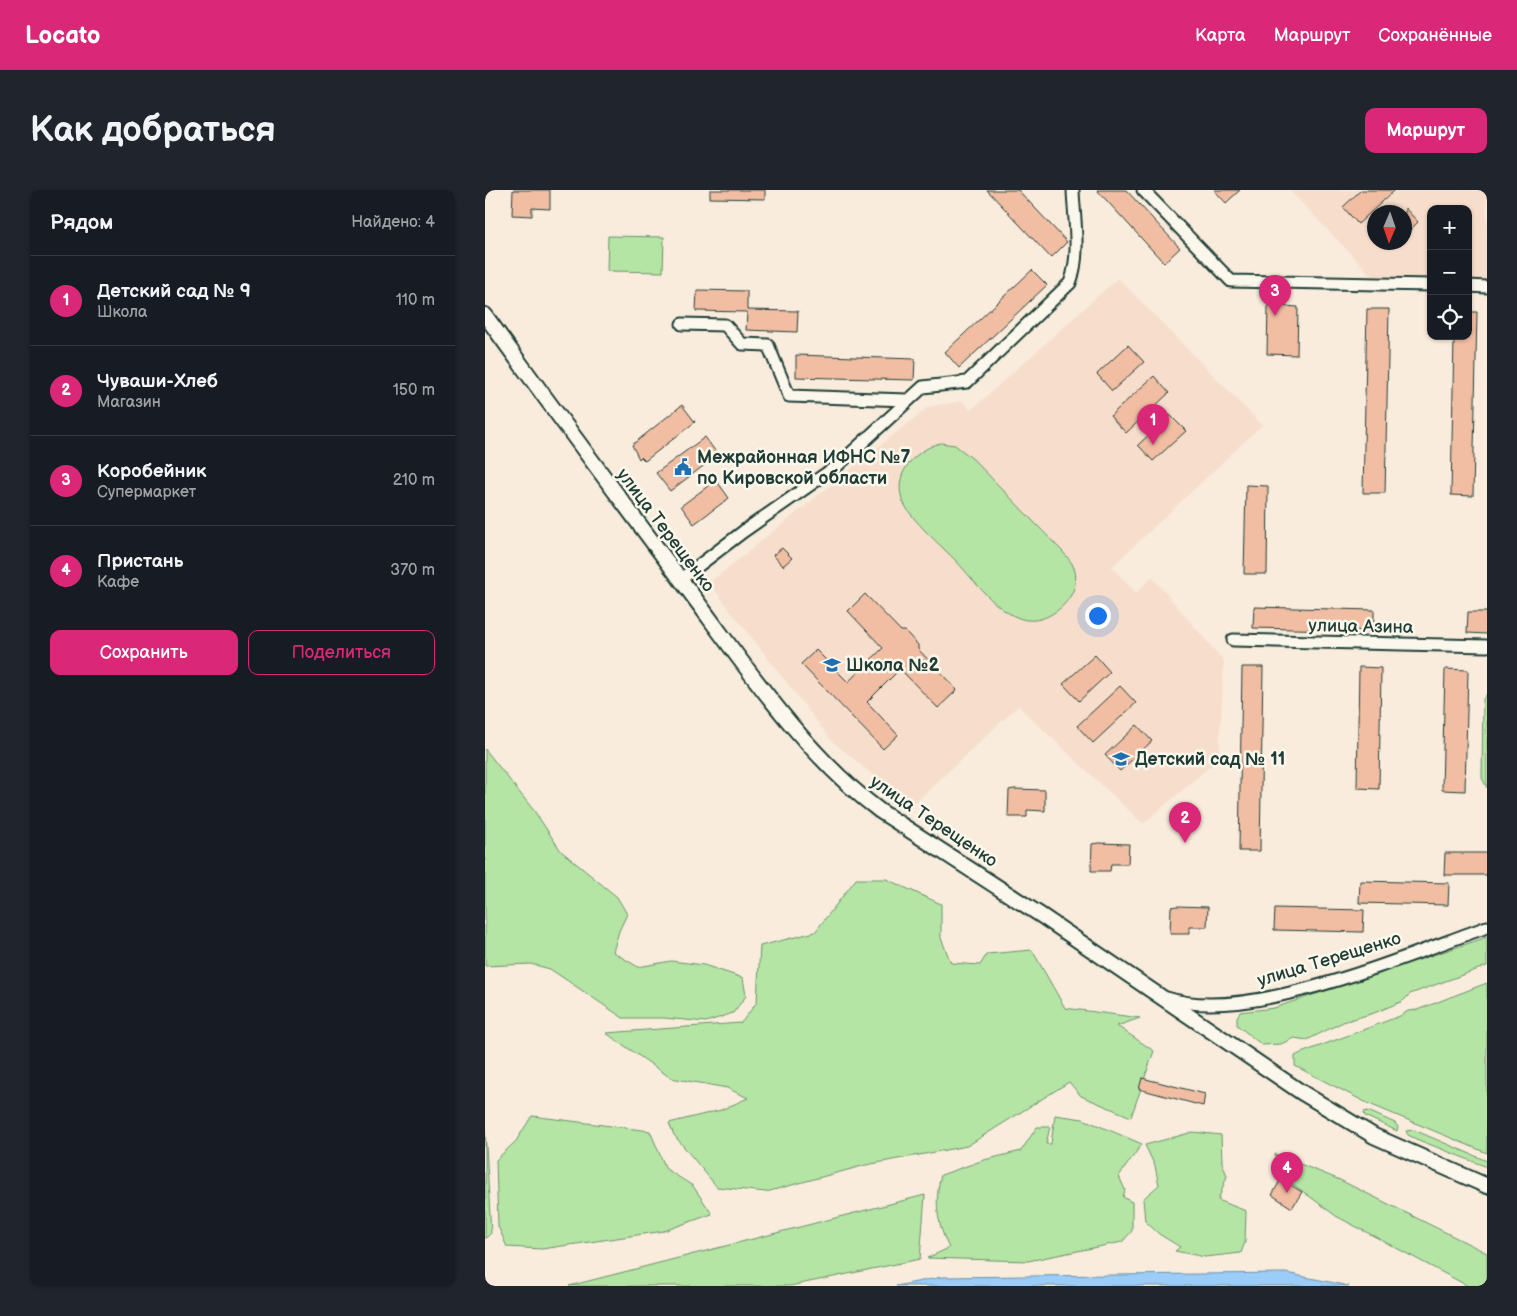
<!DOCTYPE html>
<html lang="ru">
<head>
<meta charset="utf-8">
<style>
	:root { --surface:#171b24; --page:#20242c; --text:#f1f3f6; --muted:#9ea1a6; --line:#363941; --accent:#db2777 }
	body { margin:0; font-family:"Balsamiq Sans",sans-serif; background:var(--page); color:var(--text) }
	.controls { position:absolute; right:15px; top:15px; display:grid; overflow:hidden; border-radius:10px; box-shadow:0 1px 4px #0004 }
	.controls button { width:45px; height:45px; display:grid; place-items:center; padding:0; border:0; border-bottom:1px solid var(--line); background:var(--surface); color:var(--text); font:25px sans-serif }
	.compass { position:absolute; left:882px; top:15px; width:45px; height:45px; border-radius:50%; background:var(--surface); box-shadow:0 1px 4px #0004; rotate:182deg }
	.you { position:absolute; left:612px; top:425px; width:18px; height:18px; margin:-12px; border:4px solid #fff; border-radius:50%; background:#1a73e8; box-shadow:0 0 0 8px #1a73e833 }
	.badge { display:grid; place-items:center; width:32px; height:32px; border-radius:50%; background:var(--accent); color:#fff; font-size:16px; font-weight:700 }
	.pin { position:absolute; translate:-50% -41px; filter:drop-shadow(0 1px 2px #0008) }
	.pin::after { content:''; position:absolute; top:26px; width:18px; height:15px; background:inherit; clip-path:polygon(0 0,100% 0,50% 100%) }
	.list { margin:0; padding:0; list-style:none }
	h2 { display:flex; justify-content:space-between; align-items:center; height:65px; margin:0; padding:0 20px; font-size:21px }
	h2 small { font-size:16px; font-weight:400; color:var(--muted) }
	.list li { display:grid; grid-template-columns:32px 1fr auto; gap:15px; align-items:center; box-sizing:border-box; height:90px; padding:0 20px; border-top:1px solid var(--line) }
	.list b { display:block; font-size:19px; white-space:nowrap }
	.list p { margin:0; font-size:16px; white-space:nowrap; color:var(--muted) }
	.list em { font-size:16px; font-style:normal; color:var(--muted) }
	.actions { display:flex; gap:10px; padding:15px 20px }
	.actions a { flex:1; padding:11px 0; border:1px solid var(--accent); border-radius:10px; text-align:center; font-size:18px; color:var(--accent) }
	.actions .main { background:var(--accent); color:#fff }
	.icon { flex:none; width:28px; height:28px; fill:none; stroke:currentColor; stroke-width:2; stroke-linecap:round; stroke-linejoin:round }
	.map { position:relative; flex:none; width:1002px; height:1096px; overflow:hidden; border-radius:10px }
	header { display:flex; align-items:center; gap:30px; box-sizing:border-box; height:70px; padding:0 25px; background:var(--accent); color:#fff }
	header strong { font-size:24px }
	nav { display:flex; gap:28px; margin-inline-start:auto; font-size:18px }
	.intro { display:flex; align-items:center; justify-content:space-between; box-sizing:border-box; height:120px; padding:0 30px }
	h1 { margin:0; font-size:35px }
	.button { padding:12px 22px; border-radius:10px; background:var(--accent); color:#fff; font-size:18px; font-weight:700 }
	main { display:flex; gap:30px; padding:0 30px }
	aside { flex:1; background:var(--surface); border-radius:10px; box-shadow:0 1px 4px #0004 }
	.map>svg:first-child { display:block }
</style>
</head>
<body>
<header>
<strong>Locato</strong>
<nav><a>Карта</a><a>Маршрут</a><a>Сохранённые</a></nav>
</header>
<div class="intro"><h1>Как добраться</h1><a class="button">Маршрут</a></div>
<main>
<aside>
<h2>Рядом<small>Найдено: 4</small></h2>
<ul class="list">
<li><span class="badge">1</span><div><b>Детский сад № 9</b><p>Школа</p></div><em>110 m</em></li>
<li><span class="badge">2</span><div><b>Чуваши-Хлеб</b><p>Магазин</p></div><em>150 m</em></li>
<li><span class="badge">3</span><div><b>Коробейник</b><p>Супермаркет</p></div><em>210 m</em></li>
<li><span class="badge">4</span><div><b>Пристань</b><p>Кафе</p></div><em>370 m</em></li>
</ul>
<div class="actions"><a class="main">Сохранить</a><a>Поделиться</a></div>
</aside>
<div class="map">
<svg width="1002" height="1096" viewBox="0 0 1002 1096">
	<rect width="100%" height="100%" fill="#f9ecdd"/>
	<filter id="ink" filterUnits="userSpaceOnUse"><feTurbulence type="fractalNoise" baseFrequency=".02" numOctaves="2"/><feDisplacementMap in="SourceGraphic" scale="10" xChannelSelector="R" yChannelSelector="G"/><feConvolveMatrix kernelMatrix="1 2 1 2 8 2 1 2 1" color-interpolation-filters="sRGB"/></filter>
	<g filter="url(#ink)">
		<path fill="#f7decc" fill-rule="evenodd" d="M804,0h198v89h-19v-70h-37v69l-58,-1zM889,22h30v30h-30z
			M633,88l144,147 -150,142 24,26 16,-16 72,84 -5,98 -76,65 -125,-118 -107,101 -79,-66 -123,-158 219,-176 34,-6 9,9z"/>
		<path fill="#b5e5a4" stroke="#6a916c" d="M123,46l56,1 -1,35 -56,-1z
			M455,253l15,2 18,14 90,93c4,5 9,10 11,16 10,28 -26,59 -52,51 -27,-8 -47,-38 -65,-57 -15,-16 -48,-43 -55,-63 -9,-28 15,-49 38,-56z
			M1002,504v94l-5,-10 1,-79z
			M0,559l50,63 26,39 56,46 10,17 -8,17 -6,21 25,15 33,-6 33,4 39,13 3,18 -13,17 -27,9 -42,-4h-41l-73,-49 -19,-5 -46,2z
			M371,689h30l55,25v34l10,25 29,2 7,-11 45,-4 33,58 75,10 -23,8 37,25 -23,66 -50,-21 -12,-14 -102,64 -101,19 -100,27 -49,-5 -43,-52 -5,-12 52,-13 27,-12 -21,-10 -56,-10 -65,-45 135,-10 16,-21 3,-56 55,-14z
			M1002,747v29l-77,28 -7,7 -29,12 -31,9 -36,18 -13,-2 -13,6 -19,1 -25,-20v-8l3,-5 34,-4 101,-34 15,-8 8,1z
			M1002,793v170l-120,-50 -72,-37v-10l6,-3 99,-37 8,-5 9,-1z
			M883,921l27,12 3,4 -1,4 -32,-15 -1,-4z
			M570,925l28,4 59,25 -23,32 6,14 -2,7 9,5v29l-10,11 -94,19 -101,-3 22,-10c-12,-25 -15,-46 -8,-73l43,-15 37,-9 16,-24h13l-4,17h5z
			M47,926l118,15 16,38 27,17 19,28 -48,17 -122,18 -35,-2 -9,-21 -2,-66 20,-19z
			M0,938l6,105 -6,6z
			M929,940l73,31v6l-71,-28 -8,-4 -2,-4z
			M708,942l28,3 1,27 5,14 -9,24 28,11 -1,31 -4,11 -36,4 -30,-6 5,-4 -21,-13 -14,-13 -2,-22 16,-14 -4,-19 -10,-21z
			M790,964l65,26 147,73v33h-19l-132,-70 -58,-43z
			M440,1005l-5,64 -130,27h-221z"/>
		<path fill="#9ccdf8" stroke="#6a93aa" d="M801,1083l63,13h-453l46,-9z"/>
		<path fill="#f2bea3" stroke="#1f3d34" d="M28,0h37v19l-18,-1v8l-20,-1z
			M225,0h55v9l-55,-1z
			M502,0h31l49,52 -16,16z
			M612,0h29l54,58 -16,15z
			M729,0h26l-14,13z
			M876,0h34l-37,34 -15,-17z
			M920,18l13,14 -13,13z
			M547,80l15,15 -88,83 -14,-16z
			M212,100l50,1v19l51,1 -1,21 -51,-2 1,-18 -51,-1z
			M783,115l30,2 -1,48 -30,-1z
			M882,119h22l-4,184h-22z
			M983,122h9l-4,184 -22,-1 3,-159h14z
			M643,155l16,17 -32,29 -15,-17z
			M311,165l119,4 -1,21 -118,-3z
			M669,186l15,17 -43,40 -16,-17z
			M197,215l13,17 -50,39 -4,-4 -2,2 -7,-14z
			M685,225l16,16 -33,30 -15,-16z
			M220,247l13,18 -48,36 -14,-18z
			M231,290l13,18 -35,26 -13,-18z
			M761,295l22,1 -1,88h-23z
			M297,358l10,10 -9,8 -10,-11z
			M380,404l36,37h4l13,14v4l39,41 -19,18 -38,-39 -33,33 31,33 -15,14 -82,-85 15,-14 32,32 35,-34 -35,-37z
			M769,417l120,3v21l-121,-3z
			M983,422h19v22l-20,-1z
			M610,465l15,17 -31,29 -16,-17z
			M757,477h21l-3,184h-21z
			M874,477l22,1 -2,121 -22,-1z
			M960,479l23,1 -3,121 -23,-1z
			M635,496l16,17 -43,40 -16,-17z
			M652,535l15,16 -32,30 -15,-16z
			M529,599l31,1v21l-18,-1v7h-19l1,-27z
			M613,653l31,1 -1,20h-17l-1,7h-19l1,-27z
			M960,663h42v22h-43z
			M875,691l89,2 -1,22 -89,-2z
			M692,716l31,1 -1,20h-18v7h-19l1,-27z
			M790,718l89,2 -1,22 -89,-2z
			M657,888l63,16 -2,12 -64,-17z
			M796,989l21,13 -10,16 -20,-13z"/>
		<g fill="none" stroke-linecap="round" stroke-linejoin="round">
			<g stroke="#1f3d34" stroke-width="15">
				<path id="minor" d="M658,0l88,91 200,4
					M983,96l19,1
					M197,134l43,1 17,19 26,1 21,51 118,4
					M196,389l63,-48 93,-65 86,-79 44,-5 103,-99c11,-28 4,-64 3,-93
					M748,450l254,6
					M682,808c80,27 241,-43 320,-71"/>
			</g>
			<g stroke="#1f3d34" stroke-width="18">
				<path id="tertiary" d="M0,125c64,89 130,177 196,265 59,78 121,173 199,231l162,105 259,176 73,44 113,50"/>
			</g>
			<use href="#minor" stroke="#fbf7ec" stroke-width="11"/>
			<use href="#tertiary" stroke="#fbf7ec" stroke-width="14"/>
		</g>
	</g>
	<defs>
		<g id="civic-bare" transform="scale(1.35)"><path d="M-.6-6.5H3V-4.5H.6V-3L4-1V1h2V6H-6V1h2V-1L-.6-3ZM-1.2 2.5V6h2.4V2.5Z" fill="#1f6fb2" stroke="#fbf7ec" stroke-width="2.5" paint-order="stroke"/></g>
		<g id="school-bare" transform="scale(1.35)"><path d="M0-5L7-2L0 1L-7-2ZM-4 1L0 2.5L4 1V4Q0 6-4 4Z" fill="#1f6fb2" stroke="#fbf7ec" stroke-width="2.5" paint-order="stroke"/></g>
	</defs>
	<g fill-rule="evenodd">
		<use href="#civic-bare" x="198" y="277"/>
		<use href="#school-bare" x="347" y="475"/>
		<use href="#school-bare" x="636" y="569"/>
	</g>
	<g text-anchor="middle" stroke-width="5" stroke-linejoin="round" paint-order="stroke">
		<g font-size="18" font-weight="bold" fill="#1f3d34" stroke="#fbf7ec" text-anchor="start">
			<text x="212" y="273">Межрайонная ИФНС №7<tspan x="212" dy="21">по Кировской области</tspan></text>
			<text x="361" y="481">Школа №2</text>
			<text x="650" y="575">Детский сад № 11</text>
		</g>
		<g font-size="18" fill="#1f3d34" stroke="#fbf7ec">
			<text transform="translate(181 340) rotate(53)" y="6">улица Терещенко</text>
			<text transform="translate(876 436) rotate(1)" y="6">улица Азина</text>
			<text transform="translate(449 631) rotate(34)" y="6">улица Терещенко</text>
			<text transform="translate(844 769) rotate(-17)" y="6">улица Терещенко</text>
		</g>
	</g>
</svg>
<div class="controls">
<button>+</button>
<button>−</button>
<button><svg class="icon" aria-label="locate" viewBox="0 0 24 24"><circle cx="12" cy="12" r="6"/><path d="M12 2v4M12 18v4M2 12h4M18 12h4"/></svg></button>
</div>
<svg class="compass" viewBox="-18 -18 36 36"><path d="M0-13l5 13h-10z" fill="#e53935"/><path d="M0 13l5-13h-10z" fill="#9ea1a6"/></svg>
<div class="you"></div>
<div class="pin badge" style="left:668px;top:255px">1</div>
<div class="pin badge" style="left:700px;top:653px">2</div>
<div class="pin badge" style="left:790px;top:126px">3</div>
<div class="pin badge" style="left:802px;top:1003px">4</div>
</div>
</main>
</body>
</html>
